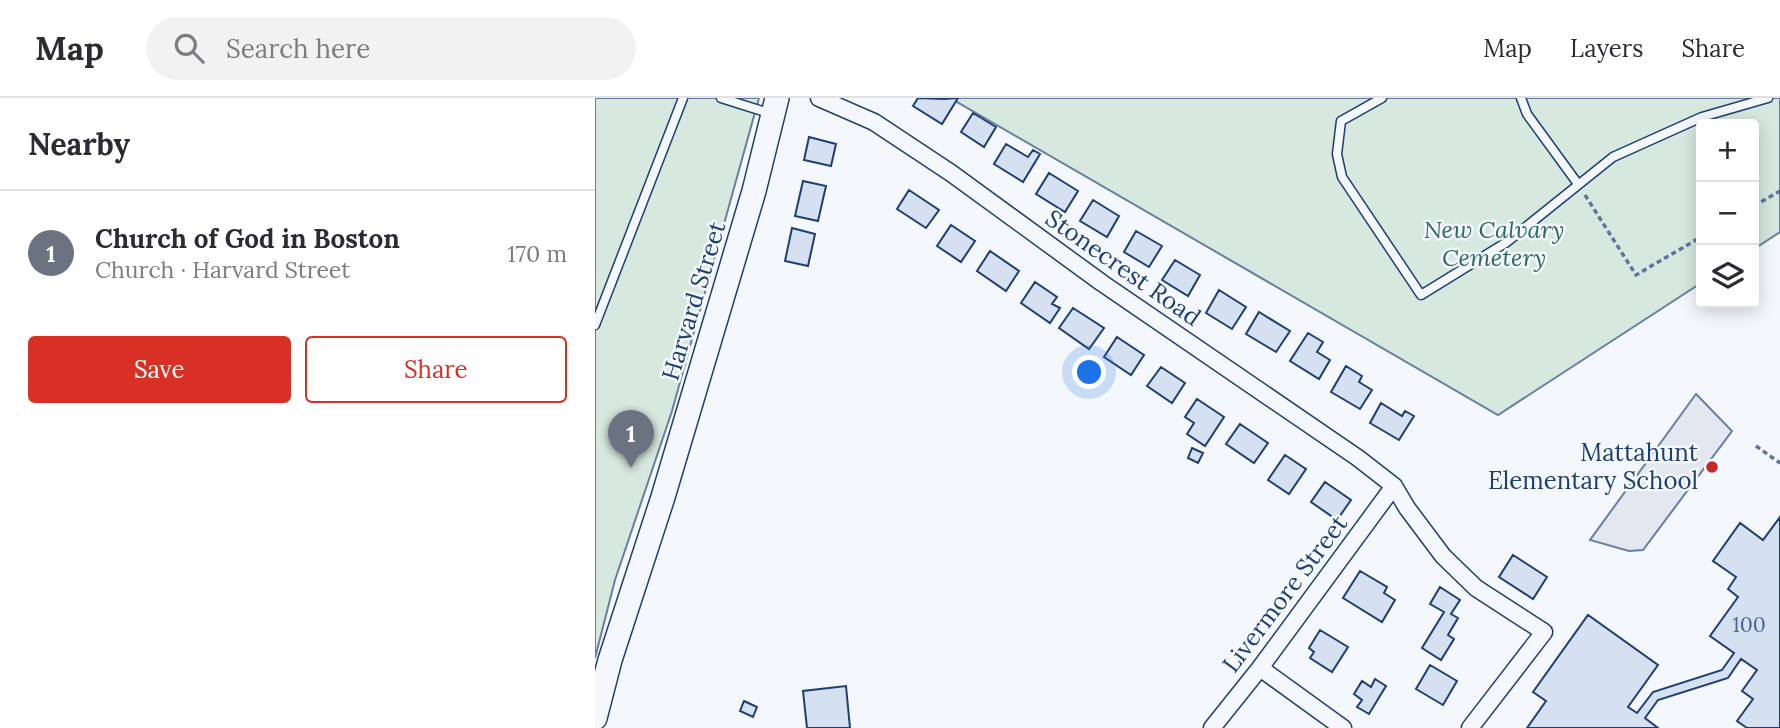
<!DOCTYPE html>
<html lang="en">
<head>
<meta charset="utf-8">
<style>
	:root { --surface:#fff; --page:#f2f2f3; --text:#2b2b33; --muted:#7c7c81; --line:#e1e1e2; --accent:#d93025 }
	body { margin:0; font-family:Lora,serif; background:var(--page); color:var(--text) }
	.controls { position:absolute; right:21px; top:21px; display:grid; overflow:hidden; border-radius:7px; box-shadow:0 4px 18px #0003 }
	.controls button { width:63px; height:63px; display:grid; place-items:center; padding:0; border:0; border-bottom:2px solid var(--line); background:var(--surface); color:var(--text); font:35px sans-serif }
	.you { position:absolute; left:495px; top:275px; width:24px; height:24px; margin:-18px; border:5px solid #fff; border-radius:50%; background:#1a73e8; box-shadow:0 0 0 10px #1a73e833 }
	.badge { display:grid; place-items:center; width:46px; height:46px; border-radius:50%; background:var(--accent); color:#fff; font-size:23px; font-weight:700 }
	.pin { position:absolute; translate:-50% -58px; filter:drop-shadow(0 2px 4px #0008) }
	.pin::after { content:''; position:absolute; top:37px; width:24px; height:21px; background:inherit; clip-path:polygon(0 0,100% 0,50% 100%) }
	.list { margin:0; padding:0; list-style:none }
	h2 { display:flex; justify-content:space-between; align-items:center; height:91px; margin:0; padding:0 28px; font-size:30px }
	h2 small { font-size:23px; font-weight:400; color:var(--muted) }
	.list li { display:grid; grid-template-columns:46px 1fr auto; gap:21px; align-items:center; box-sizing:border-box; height:126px; padding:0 28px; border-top:2px solid var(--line) }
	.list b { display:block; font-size:26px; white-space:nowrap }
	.list p { margin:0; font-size:23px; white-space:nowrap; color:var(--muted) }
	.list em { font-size:23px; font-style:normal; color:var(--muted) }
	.actions { display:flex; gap:14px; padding:21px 28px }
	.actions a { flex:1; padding:16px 0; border:2px solid var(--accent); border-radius:7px; text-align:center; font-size:24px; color:var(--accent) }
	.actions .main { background:var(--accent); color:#fff }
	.icon { flex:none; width:38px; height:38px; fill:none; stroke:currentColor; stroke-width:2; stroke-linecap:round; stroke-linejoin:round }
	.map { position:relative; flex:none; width:1185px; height:630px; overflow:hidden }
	header { display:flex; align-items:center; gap:42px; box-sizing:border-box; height:98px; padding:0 35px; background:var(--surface); border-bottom:2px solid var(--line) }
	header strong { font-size:33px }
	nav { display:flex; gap:38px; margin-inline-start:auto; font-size:24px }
	.search { width:490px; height:63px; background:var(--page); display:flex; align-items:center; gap:18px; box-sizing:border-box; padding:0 24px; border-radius:38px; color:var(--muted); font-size:26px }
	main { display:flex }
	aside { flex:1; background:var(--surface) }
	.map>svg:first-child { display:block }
</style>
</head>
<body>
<header>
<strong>Map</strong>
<div class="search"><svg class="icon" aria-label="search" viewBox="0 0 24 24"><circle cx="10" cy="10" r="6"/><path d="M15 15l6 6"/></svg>Search here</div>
<nav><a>Map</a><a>Layers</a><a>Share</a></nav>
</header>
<main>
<aside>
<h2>Nearby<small></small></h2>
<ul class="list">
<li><span class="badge" style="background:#6b7280">1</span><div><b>Church of God in Boston</b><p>Church · Harvard Street</p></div><em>170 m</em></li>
</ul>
<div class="actions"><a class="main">Save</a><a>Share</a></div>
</aside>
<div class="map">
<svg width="1185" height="630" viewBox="0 0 1185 630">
	<rect width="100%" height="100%" fill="#f4f7fb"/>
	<path fill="#d7e8df" stroke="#687fa3" stroke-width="2" d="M0,0h164l-87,313 -57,169 -20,78z
		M355,0h830v134l-26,17v-125h-53v159l-203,132z"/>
	<path fill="#e3e8f0" stroke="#687fa3" stroke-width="2" d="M1101,296l36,37 -89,119 -14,1 -39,-11z"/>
	<path fill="#d5e0f0" stroke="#1d3f73" stroke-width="2" d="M323,0l26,1 14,-1 -16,26 -29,-18z
		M378,15l23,14 -12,20 -23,-15z
		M214,39l27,7 -5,22 -27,-6z
		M411,46l22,13 5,-7 7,4 -17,28 -29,-18z
		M454,75l29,18 -13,21 -29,-18z
		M208,83l23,5 -8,35 -23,-5z
		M314,92l30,20 -13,18 -29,-19z
		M498,102l26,16 -12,21 -27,-16z
		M356,127l24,16 -14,21 -24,-16z
		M197,130l23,6 -7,32 -23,-5z
		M541,133l26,15 -13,21 -25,-15z
		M395,153l29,20 -13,20 -29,-20z
		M580,162l25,15 -12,21 -26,-16z
		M440,184l22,15 -5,7 8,4 -10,15 -29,-20z
		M624,192l27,17 -14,22 -26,-16z
		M478,210l31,20 -15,21 -30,-21z
		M664,214l31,19 -14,21 -30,-18z
		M713,235l15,9 -6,10 13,8 -11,19 -29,-18z
		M522,239l27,18 -13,20 -27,-18z
		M751,268l16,10 -3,6 13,8 -12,19 -29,-17z
		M566,269l24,16 -13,20 -25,-17z
		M602,301l27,18 -19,29 -18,-12 7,-11 -9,-6z
		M786,305l21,13 3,-5 9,5 -15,24 -29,-17z
		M645,326l28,19 -14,20 -28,-19z
		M597,350l11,5 -5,10 -10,-5z
		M690,357l21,14 -17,25 -21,-14z
		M730,384l26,18 -14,20 -26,-18z
		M1185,419v211h-33l-10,-7 16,-22 -11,-8 15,-21 -16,-11 -13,19 -70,22 -13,18 13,10h-131l19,-27 -13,-9 55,-77 70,50 -30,42 9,6 16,-21 69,-22 12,-17 -24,-17 28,-39 -10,-8 8,-12 -23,-16 27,-38 23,17z
		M918,457l34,22 -14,22 -34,-22z
		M765,473l27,16 -3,6 11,7 -13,22 -39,-24z
		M845,489l20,13 -9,14 7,4 -10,17 6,4 -13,21 -19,-12 22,-36 -14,-8z
		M725,532l28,17 -16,25 -22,-14 4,-6 -5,-4z
		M835,567l27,16 -14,24 -27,-16z
		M780,581l11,7 -17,28 -12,-7 5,-7 -8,-6 8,-13 9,6z
		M251,588l4,42h-43l-4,-37z
		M149,603l13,6 -4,10 -13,-6z"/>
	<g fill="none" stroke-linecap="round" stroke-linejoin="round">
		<g stroke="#1d3f73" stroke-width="11">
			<path id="service" d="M126,0l51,16
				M787,0l-41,23 -4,33 5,23 79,118 86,-53 106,-85 89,-40 66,-19
				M926,0l6,16 51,70
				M0,227l88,-227"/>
		</g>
		<g stroke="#1d3f73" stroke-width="19">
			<path id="minor" d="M224,0l55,24 77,51 151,110 256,175 36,28 13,22 36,48 33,32 68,44 -74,96
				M665,570l83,60
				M617,630l48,-60 134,-182"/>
		</g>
		<g stroke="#1d3f73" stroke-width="26">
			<path id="secondary" d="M0,620l15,-58 53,-163 91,-306 23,-93"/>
		</g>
		<path stroke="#5e769c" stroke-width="3.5" stroke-dasharray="5 3.5" stroke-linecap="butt" d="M990,97l51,80 65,-38
			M1159,108l26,-15
			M1161,348l24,17"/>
		<use href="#service" stroke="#f4f7fb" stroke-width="8"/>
		<use href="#minor" stroke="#f4f7fb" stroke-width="16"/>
		<use href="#secondary" stroke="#f4f7fb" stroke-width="23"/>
	</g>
	<circle fill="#c62828" stroke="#f4f7fb" stroke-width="2.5" cx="1117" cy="369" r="7"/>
	<g text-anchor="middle" stroke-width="5" stroke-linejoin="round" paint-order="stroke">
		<g font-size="21" fill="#4b6792">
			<text x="1154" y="534">100</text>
		</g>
		<g font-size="24" font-style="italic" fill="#2c6c60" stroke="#f4f7fb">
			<text x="899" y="140">New Calvary<tspan x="899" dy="28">Cemetery</tspan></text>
		</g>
		<g font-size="24" fill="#1d3f73" stroke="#f4f7fb">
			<text transform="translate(528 170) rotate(35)" y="8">Stonecrest Road</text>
			<text transform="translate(99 203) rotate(-73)" y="8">Harvard Street</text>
			<text transform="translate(690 496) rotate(-53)" y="8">Livermore Street</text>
		</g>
		<g font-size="24" fill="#1d3f73" stroke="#f4f7fb" text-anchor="end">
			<text x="1103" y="363">Mattahunt<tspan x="1103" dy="28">Elementary School</tspan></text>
		</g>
	</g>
</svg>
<div class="controls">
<button>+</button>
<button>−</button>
<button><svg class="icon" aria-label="layers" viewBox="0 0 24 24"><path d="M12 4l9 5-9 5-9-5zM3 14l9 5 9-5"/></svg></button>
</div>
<div class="you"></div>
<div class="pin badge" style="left:36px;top:370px;background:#6b7280">1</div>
</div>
</main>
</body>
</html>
